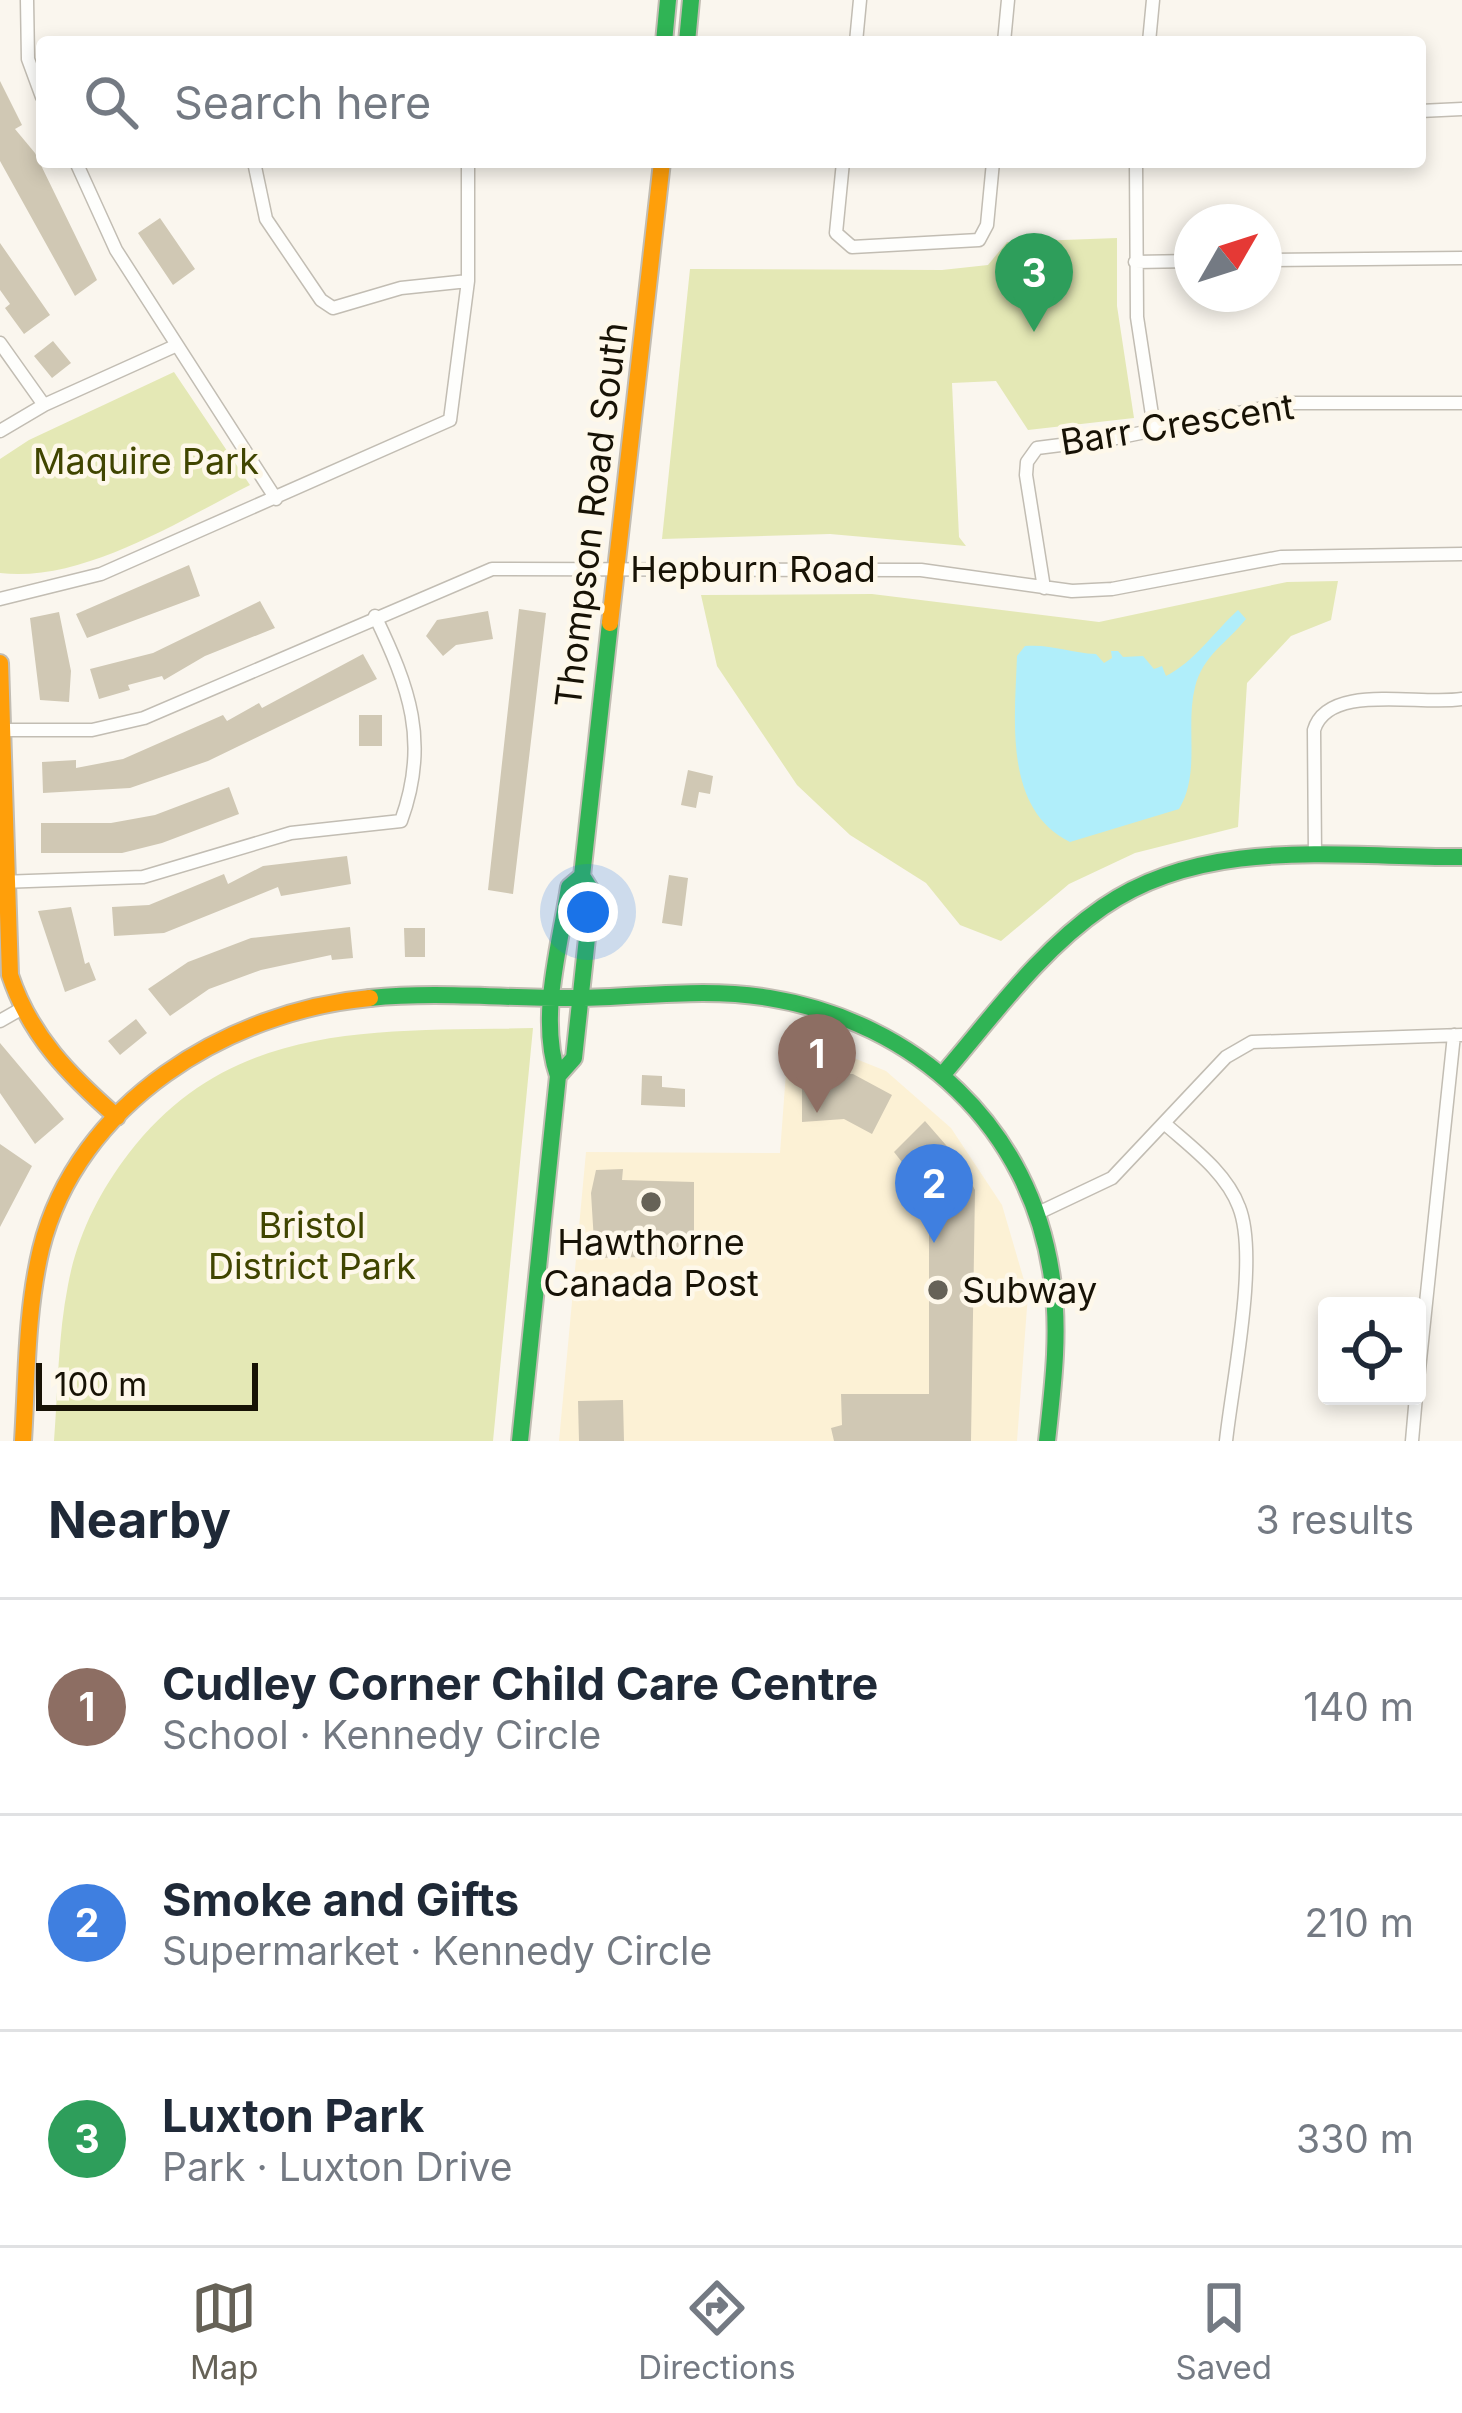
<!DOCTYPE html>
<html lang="en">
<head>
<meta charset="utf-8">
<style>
	:root { --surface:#fff; --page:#f6f6f7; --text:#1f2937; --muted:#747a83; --line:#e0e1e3; --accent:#666257 }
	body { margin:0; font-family:Inter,sans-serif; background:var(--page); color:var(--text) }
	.controls { position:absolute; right:36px; bottom:36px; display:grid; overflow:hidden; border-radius:12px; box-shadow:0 6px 18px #0003 }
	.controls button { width:108px; height:108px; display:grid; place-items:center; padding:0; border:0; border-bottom:3px solid var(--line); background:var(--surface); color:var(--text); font:60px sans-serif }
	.compass { position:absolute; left:1174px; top:204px; width:108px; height:108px; border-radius:50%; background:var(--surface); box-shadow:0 6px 18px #0003; rotate:51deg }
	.scale { position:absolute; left:36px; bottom:30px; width:222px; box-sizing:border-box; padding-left:12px; border:6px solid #171205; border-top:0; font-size:33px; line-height:42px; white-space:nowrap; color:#171205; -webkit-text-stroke:9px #fef8ea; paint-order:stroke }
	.you { position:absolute; left:588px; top:912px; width:42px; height:42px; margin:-30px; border:9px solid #fff; border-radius:50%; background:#1a73e8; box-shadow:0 0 0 18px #1a73e833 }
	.badge { display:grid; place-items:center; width:78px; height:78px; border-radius:50%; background:var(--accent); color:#fff; font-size:39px; font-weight:700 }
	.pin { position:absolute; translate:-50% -99px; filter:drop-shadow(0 3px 6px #0008) }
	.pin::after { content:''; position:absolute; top:63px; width:42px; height:36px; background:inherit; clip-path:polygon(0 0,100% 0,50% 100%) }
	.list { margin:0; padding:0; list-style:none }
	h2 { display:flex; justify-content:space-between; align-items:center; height:156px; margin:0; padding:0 48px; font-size:51px }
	h2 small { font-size:39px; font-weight:400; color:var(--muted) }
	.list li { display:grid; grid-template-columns:78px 1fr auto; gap:36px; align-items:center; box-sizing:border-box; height:216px; padding:0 48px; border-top:3px solid var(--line) }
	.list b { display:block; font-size:45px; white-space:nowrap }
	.list p { margin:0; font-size:39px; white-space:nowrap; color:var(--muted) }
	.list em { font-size:39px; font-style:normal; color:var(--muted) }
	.icon { flex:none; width:66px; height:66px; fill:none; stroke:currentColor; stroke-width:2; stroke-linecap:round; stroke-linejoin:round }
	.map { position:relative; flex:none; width:1462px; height:1441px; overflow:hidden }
	.search { position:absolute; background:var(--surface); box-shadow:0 6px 18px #0003; left:36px; right:36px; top:36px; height:132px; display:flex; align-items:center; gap:30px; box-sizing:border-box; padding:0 42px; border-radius:12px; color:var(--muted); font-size:45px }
	.sheet { height:804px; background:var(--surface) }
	nav { display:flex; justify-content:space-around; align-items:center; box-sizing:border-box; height:168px; border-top:3px solid var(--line); background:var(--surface); font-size:33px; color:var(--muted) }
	nav a { display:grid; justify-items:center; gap:6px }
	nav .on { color:var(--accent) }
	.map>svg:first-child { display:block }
</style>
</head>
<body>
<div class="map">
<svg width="1462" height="1441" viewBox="0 0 1462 1441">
	<rect width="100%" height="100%" fill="#faf6ee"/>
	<path fill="#fcf1d5" d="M789,1032l97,39 65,57 51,77 26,89 -11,147h-458l27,-289 194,1z"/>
	<path fill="#e4e8b5" d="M1117,238v68l17,112 -106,12 -32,-49 -44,2 7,154 7,9 -136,-12 -168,5 28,-270 252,1 46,-5 19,-23z
		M174,372l76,113c-71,36 -168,98 -250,88v-114l29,-19z
		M1338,581l-7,39 -40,16 -44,47 -9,144 -103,26 -66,31 -68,57 -41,-16 -34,-42 -76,-48 -53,-50 -80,-119 -16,-71 171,-1 227,28 188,-40z
		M533,1028l-40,413h-439c4,-51 4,-106 14,-156 9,-49 31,-93 61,-132 104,-135 251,-121 404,-125z"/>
	<path fill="#b0eefa" d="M1238,610l8,9c-19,24 -43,36 -51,68 -10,40 6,86 -16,122l-109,33c-67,-33 -55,-123 -53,-186l8,-10c27,-2 45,7 71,8l8,9 8,-5 -1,-7h7l5,6 20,-1 11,13 8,-3 4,10c28,-14 48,-44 72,-66z"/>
	<path fill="#d0c8b4" d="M0,81l22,44 -7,4 20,24 62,127 -22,16 -75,-135z
		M160,218l35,51 -22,16 -35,-52z
		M0,243l50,72 -26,19 -19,-26 5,-4 -10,-14z
		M53,341l18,22 -19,15 -18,-22z
		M189,565l11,31 -113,42 -11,-24z
		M260,601l15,27 -70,28 -41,24 -2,-4 -34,9 2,5 -31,9 -9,-30 63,-16z
		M519,609l27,4 -33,281 -25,-4z
		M488,611l5,28 -37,6 -13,11 -17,-20 11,-16z
		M59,612l12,59 -2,31 -29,-2 -10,-82z
		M363,654l14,25 -169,82 -78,27 -87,5 -1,-31 34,-2v8l47,-9 100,-44 4,6 32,-18 3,5z
		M359,715h23v31h-23z
		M688,770l25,6 -3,18 -11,-2 -3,16 -15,-3z
		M229,787l10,27 -77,29 -40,10h-81v-30h70l44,-8z
		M347,856l4,28 -70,12 -3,-9 -114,46 -50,3 -2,-29 37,-2 75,-31 4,10 35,-18z
		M669,875l19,3 -6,48 -20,-3z
		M71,907l14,57 4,-2 7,18 -31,12 -27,-81z
		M350,927l3,31 -21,2 -1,-5 -70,15 -52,19 -39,27 -22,-27 40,-27 63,-24z
		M404,928h21v29h-20z
		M136,1019l11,14 -27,22 -12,-14z
		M0,1043l64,76 -29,25 -35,-51z
		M802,1074h51l39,21 -20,39 -28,-15 -42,3z
		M642,1075l20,1v11l23,2v18l-44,-2z
		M925,1121l34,39 16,30 -4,251h-137l-3,-13 11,-3 -1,-31h88v-198l-35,-44z
		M0,1144l32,22 -32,61z
		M623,1169l-1,11 72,2v74l-99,2 -4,-65 5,-23z
		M623,1400l1,41h-45l-1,-40z"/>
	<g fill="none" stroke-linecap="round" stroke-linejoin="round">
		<g stroke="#c2bdb3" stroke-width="15">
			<path id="street" d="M27,0l1,59 14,38
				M856,42l4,-42
				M1004,42l4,-42
				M1149,42l4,-42
				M1420,111l42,-2
				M76,162l40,88 160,249
				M254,162l12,57 55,81 12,8 68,-20 67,-7
				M843,162l-7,71 16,14 127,-7 8,-15 6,-63
				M1136,162l1,155 17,111
				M1264,260l198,-2
				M1135,262l57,-1
				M0,343l44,62
				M0,431l44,-26 131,-59
				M1044,588l-18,-113 1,-13 10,-14 79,-10 171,-35h175
				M0,599l101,-25 349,-154 18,-139v-119
				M0,730h92l52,-12 348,-149 429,1 151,21 40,-2 169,-32 181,-3
				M1315,856l-1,-126c14,-48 106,-24 148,-31
				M0,882l143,-5 148,-44 110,-12c29,-79 8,-134 -26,-205
				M0,1021l21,-12
				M1164,1123c27,24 62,49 75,84 20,50 -7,177 -13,234
				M1036,1214l76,-36 114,-121 26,-15 210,-7
				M1417,1389l37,-354
				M1412,1441l4,-45"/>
		</g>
		<g stroke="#c2bdb3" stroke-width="20">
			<path id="fast" d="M664,42l4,-42
				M687,42l4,-42
				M370,998c69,-7 139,1 209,0 63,-1 127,-11 190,0 147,24 262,129 283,280 8,54 1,109 -5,163
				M944,1073c49,-57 96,-123 159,-166 104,-72 240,-49 359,-50
				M558,1076c-20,-59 2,-129 11,-189l13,-11
				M520,1441l38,-365 16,-18 18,-166 -10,-16 28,-253"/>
		</g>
		<g stroke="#c2bdb3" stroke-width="20">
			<path id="slow" d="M610,623l52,-461
				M0,663l10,312c20,61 60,101 107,142
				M23,1441c4,-64 3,-129 18,-192 36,-146 187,-238 329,-251"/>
		</g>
		<use href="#street" stroke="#fefefc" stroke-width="12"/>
		<use href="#fast" stroke="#30b455" stroke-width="16"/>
		<use href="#slow" stroke="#ff9f0a" stroke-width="16"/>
	</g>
	<g fill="#666257" stroke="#fef8ea" stroke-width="4.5">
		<circle cx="651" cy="1202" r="12"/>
		<circle cx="938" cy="1290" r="12"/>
	</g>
	<g text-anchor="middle" stroke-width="9" stroke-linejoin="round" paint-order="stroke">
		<g font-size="36" fill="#171205" stroke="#fef8ea">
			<text transform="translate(1177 424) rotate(-9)" y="13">Barr Crescent</text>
			<text transform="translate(591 515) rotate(-83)" y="13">Thompson Road South</text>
			<text x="753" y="582">Hepburn Road</text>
		</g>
		<g font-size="36" fill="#404500" stroke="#fef8ea">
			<text x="146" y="474">Maquire Park</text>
			<text x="312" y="1238">Bristol<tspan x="312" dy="41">District Park</tspan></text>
		</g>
		<g font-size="36" fill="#171205" stroke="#fef8ea">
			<text x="651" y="1255">Hawthorne<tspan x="651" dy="41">Canada Post</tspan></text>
			<text x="962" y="1303" text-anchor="start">Subway</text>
		</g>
	</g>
</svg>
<div class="controls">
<button><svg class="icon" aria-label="locate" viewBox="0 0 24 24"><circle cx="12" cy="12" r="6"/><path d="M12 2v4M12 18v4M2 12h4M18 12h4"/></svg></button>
</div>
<svg class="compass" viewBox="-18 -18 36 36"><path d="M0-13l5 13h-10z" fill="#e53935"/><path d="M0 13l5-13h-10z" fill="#747a83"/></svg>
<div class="scale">100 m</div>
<div class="you"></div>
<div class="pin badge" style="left:817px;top:1113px;background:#8d6e63">1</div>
<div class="pin badge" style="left:934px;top:1243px;background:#3f7fe0">2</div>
<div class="pin badge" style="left:1034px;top:332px;background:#2e9e5b">3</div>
<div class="search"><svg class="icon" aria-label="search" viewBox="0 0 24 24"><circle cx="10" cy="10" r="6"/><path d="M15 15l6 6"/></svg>Search here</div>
</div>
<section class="sheet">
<h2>Nearby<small>3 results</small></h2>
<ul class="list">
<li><span class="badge" style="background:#8d6e63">1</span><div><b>Cudley Corner Child Care Centre</b><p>School · Kennedy Circle</p></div><em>140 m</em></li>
<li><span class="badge" style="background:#3f7fe0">2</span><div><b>Smoke and Gifts</b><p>Supermarket · Kennedy Circle</p></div><em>210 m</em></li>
<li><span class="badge" style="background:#2e9e5b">3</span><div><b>Luxton Park</b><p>Park · Luxton Drive</p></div><em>330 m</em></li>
</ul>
</section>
<nav>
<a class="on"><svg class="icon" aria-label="map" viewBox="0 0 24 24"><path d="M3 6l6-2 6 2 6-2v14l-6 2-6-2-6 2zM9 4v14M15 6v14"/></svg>Map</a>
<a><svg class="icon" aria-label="directions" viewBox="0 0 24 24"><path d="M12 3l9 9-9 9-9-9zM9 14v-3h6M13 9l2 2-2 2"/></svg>Directions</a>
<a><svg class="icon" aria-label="saved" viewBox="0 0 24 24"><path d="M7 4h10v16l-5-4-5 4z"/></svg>Saved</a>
</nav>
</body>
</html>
